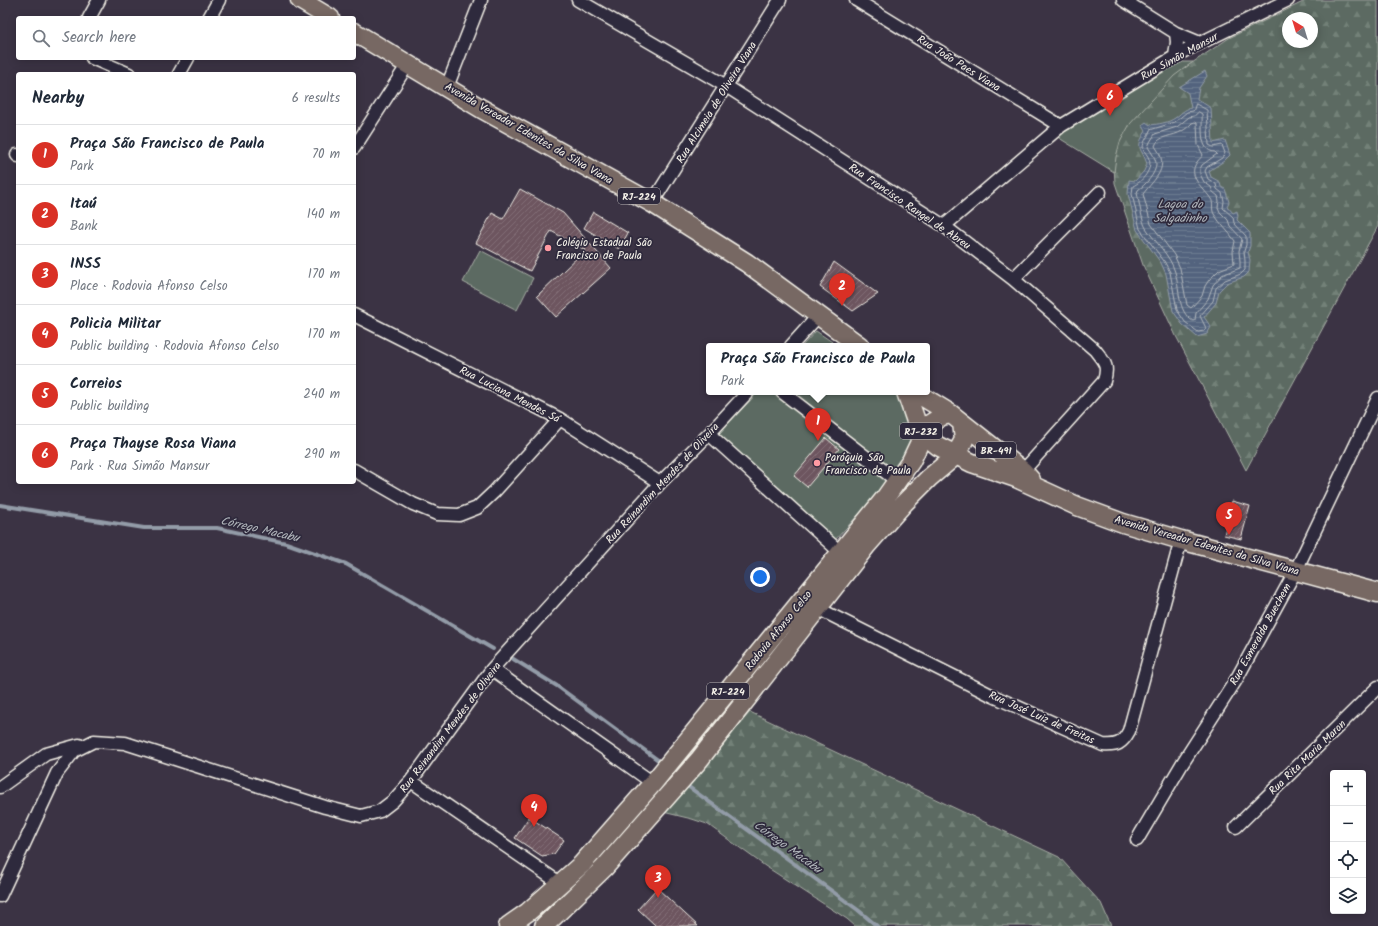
<!DOCTYPE html>
<html lang="en">
<head>
<meta charset="utf-8">
<style>
	:root { --surface:#fff; --page:#f2f2f3; --text:#1f2937; --muted:#747a83; --line:#e0e1e3; --accent:#d93025 }
	body { margin:0; font-family:Kalam,sans-serif; background:var(--page); color:var(--text) }
	.controls { position:absolute; right:12px; bottom:12px; display:grid; overflow:hidden; border-radius:4px; box-shadow:0 2px 10px #0003 }
	.controls button { width:36px; height:36px; display:grid; place-items:center; padding:0; border:0; border-bottom:1px solid var(--line); background:var(--surface); color:var(--text); font:20px sans-serif }
	.compass { position:absolute; left:1282px; top:12px; width:36px; height:36px; border-radius:50%; background:var(--surface); box-shadow:0 2px 10px #0003; rotate:322deg }
	.you { position:absolute; left:760px; top:577px; width:14px; height:14px; margin:-10px; border:3px solid #fff; border-radius:50%; background:#1a73e8; box-shadow:0 0 0 6px #1a73e833 }
	.badge { display:grid; place-items:center; width:26px; height:26px; border-radius:50%; background:var(--accent); color:#fff; font-size:13px; font-weight:700 }
	.pin { position:absolute; translate:-50% -33px; filter:drop-shadow(0 1px 2px #0008) }
	.pin::after { content:''; position:absolute; top:21px; width:14px; height:12px; background:inherit; clip-path:polygon(0 0,100% 0,50% 100%) }
	.popup { position:absolute; left:706px; top:343px; width:224px; height:52px; box-sizing:border-box; display:grid; place-content:center; border-radius:4px; background:var(--surface); filter:drop-shadow(0 1px 3px #0005); font-size:13px; white-space:nowrap; color:var(--muted) }
	.popup b { font-size:15px; color:var(--text) }
	.popup::after { content:''; position:absolute; left:50%; top:100%; margin-left:-8px; border:8px solid transparent; border-top-color:var(--surface) }
	.list { margin:0; padding:0; list-style:none }
	h2 { display:flex; justify-content:space-between; align-items:center; height:52px; margin:0; padding:0 16px; font-size:17px }
	h2 small { font-size:13px; font-weight:400; color:var(--muted) }
	.list li { display:grid; grid-template-columns:26px 1fr auto; gap:12px; align-items:center; box-sizing:border-box; height:60px; padding:0 16px; border-top:1px solid var(--line) }
	.list b { display:block; font-size:15px; white-space:nowrap }
	.list p { margin:0; font-size:13px; white-space:nowrap; color:var(--muted) }
	.list em { font-size:13px; font-style:normal; color:var(--muted) }
	.icon { flex:none; width:22px; height:22px; fill:none; stroke:currentColor; stroke-width:2; stroke-linecap:round; stroke-linejoin:round }
	.map { position:relative; flex:none; width:1378px; height:926px; overflow:hidden }
	.search { position:absolute; background:var(--surface); box-shadow:0 2px 10px #0003; left:16px; top:16px; width:340px; height:44px; display:flex; align-items:center; gap:10px; box-sizing:border-box; padding:0 14px; border-radius:4px; color:var(--muted); font-size:15px }
	.panel { position:absolute; background:var(--surface); box-shadow:0 2px 10px #0003; left:16px; top:72px; width:340px; height:412px; border-radius:4px }
	.map>svg:first-child { display:block }
</style>
</head>
<body>
<div class="map">
<svg width="1378" height="926" viewBox="0 0 1378 926">
	<defs>
		<pattern id="forest-firs" width="22" height="20" patternUnits="userSpaceOnUse"><rect width="22" height="20" fill="#5b6b62"/><path d="M5 1l3.5 6h-7zM16 11l3.5 6h-7z" fill="#738178"/></pattern>
		<pattern id="water-rules" width="6" height="5" patternUnits="userSpaceOnUse"><rect width="6" height="5" fill="#53647e"/><path d="M0 2.5h6" fill="none" stroke="#6c7b90"/></pattern>
		<pattern id="building-hatch" width="6" height="6" patternUnits="userSpaceOnUse"><rect width="6" height="6" fill="#6d555f"/><path d="M-1 1l2-2M0 6l6-6M5 7l2-2" fill="none" stroke="#826e76"/></pattern>
	</defs>
	<rect width="100%" height="100%" fill="#3b3344"/>
	<filter id="ink" filterUnits="userSpaceOnUse"><feTurbulence type="fractalNoise" baseFrequency=".025" numOctaves="2"/><feDisplacementMap in="SourceGraphic" scale="8" xChannelSelector="R" yChannelSelector="G"/><feConvolveMatrix kernelMatrix="1 2 1 2 8 2 1 2 1" color-interpolation-filters="sRGB"/></filter>
	<g filter="url(#ink)">
		<path fill="url(#forest-firs)" stroke="#a8aea5" fill-rule="evenodd" d="M1307,0h71v226l-132,244 -70,-134 -33,-71 -28,-82 -1,-16 3,-18 9,-21 35,-42 16,-13 52,-35zM1288,18h24v24h-24z
			M750,712l309,145 42,46 10,23h-256l-8,-7 -82,-53 -58,-42 -15,-5 -29,-7z"/>
		<path fill="#5b6b62" stroke="#a8aea5" d="M1183,62h10l-19,14 -44,48 -10,18 -4,15 -2,15 -55,-34 4,-7 71,-45z
			M480,250l53,28 -16,32 -54,-28z
			M816,331l22,15h-36z
			M758,392h136l4,4 14,35 -2,17 -11,23 -65,70 -116,-107z"/>
		<path fill="url(#water-rules)" stroke="#939ca8" d="M1205,71l2,5 -8,12 -2,11 14,9 2,35 12,-3 5,15 -6,6 -15,10 2,6 9,5 1,5 4,2 4,13 -2,4 6,7 4,-2 1,5 -1,4 13,13v13l-2,6 2,8 -1,12 -5,5 -17,6 -8,8 -3,12 -12,14 7,10 -4,7 -10,3 -15,-13 -9,-13 -7,-37 -5,-11 -24,-33 -9,-36 1,-14 6,1 9,-10 3,-7c-5,-16 -13,-15 -1,-33l-4,-6 4,-3 4,3c8,-1 18,-2 25,-7 6,-4 9,-9 16,-10l-3,-15 -9,-6z"/>
		<g fill="none" stroke-linecap="round" stroke-linejoin="round">
			<path stroke="#b4b9be" stroke-width="1" d="M1196,104l11,6 2,35 4,2 9,-2 3,8 -3,5 -15,9 -2,4 3,8 8,5 1,5 5,4 2,8 -1,7 10,9 1,6 12,13v9l-2,6 1,10v9l-4,4 -16,6 -9,8 -3,13 -13,15 6,12 -2,3 -6,1 -13,-10 -8,-12 -7,-38 -6,-11 -24,-32 -8,-35 1,-8c9,-4 20,-17 16,-27 -1,-4 -5,-7 -6,-11 0,-7 6,-12 7,-18l25,-8 12,-10 6,-1z
				M1199,112l3,2c1,12 -4,37 13,38l2,2 -15,11 -2,4v5l4,8 7,5 2,5 5,4 1,5 -1,6 2,5 8,8 2,6 12,13 -3,12 1,10v7l-18,7 -9,10 -5,14 -12,14 -1,7 -2,1c-16,-9 -13,-33 -18,-49 -5,-17 -20,-30 -29,-44 -4,-6 -7,-27 -9,-35l1,-3c7,-5 18,-16 18,-26 0,-6 -5,-12 -8,-17l2,-5 5,-8 22,-7 12,-10 5,-1z
				M1192,123l3,-1 2,1 1,22 5,10c-1,2 -4,4 -6,7 -11,15 8,27 14,37 3,4 0,10 3,15 6,10 15,18 21,27l-2,10 1,13 -15,6 -10,10 -4,6 -3,10 -11,12 -4,-3 -7,-37 -6,-13 -23,-31 -8,-30c12,-16 28,-26 12,-48 3,-11 18,-9 27,-15 4,-2 7,-5 10,-8z"/>
			<path stroke="#939ca8" stroke-width="4" d="M0,505l144,23h73l69,15 60,21 147,85
				M510,657l47,29 101,74
				M686,785l172,125 19,16"/>
		</g>
		<path fill="url(#building-hatch)" stroke="#f4f1e8" d="M520,189l43,24 48,55 -55,49 -19,-21 48,-46 -34,-19 -21,40 -54,-28 16,-30 11,6z
			M593,212l35,21 -9,16 -35,-21z
			M834,262l44,32 -25,17 -33,-24z
			M826,438l13,11 -32,38 -13,-11z
			M1232,501l18,5 -9,33 -17,-4z
			M529,817l35,23 -10,14 -12,2 -27,-18z
			M657,888l41,38h-42l-18,-17z"/>
		<g fill="none" stroke-linecap="round" stroke-linejoin="round">
			<g stroke="#f4f1e8" stroke-width="15">
				<path id="minor" d="M578,0l148,86 218,140 69,53 82,71c9,12 14,15 9,31l-81,90
					M856,0l205,126
					M1123,0l53,33 1,9 -2,14
					M89,18l10,-18
					M209,18l10,-18
					M1176,33l24,10
					M92,58l37,16
					M179,74l9,-16
					M447,87l34,-87
					M354,148l54,-84
					M17,155l1,1
					M652,203l128,-203
					M944,226l117,-100 123,-75 104,-51
					M1013,279l87,-87
					M354,315l206,104 100,64
					M791,346l27,-30
					M782,392l115,89
					M709,434l132,119
					M354,470l59,34 24,10 22,1 18,-7 17,-16 66,-73
					M817,608l176,88 110,49c14,1 19,-1 26,-14l52,-191
					M492,669l161,114
					M411,781l150,103
					M0,787l46,-33 33,-9
					M1236,827l142,-140
					M1137,840l45,-76 54,-84 60,-110 82,-172
					M0,896l57,-123 17,-22 20,-10 31,2 200,64 36,9 19,-5 13,-10 18,-20 81,-112 168,-186 49,-49 39,-42"/>
			</g>
			<g stroke="#f4f1e8" stroke-width="21">
				<path id="primary" d="M300,0l30,18
					M354,32l128,77 170,94 95,60 113,83
					M906,392l12,35 5,7 15,12 34,17 44,15 61,28 46,17 58,17 197,53
					M915,392l36,22 72,57 8,9
					M508,926l20,-14 54,-48 71,-81 232,-285 26,-37 17,-36 14,-9 9,-2
					M544,926l60,-58 95,-108 168,-215 37,-42 25,-25 26,-22 9,-16 -2,-17"/>
			</g>
			<use href="#minor" stroke="#2f2a3d" stroke-width="12"/>
			<use href="#primary" stroke="#776864" stroke-width="18"/>
		</g>
	</g>
	<g fill="#ff9aa2" stroke="#2f2a3d" stroke-width="1.5">
		<circle cx="548" cy="248" r="4"/>
		<circle cx="817" cy="463" r="4"/>
	</g>
	<g text-anchor="middle" stroke-width="3.5" stroke-linejoin="round" paint-order="stroke">
		<g fill="#2f2a3d" stroke="#b9b5b5" stroke-width="1">
			<rect x="618" y="188" width="42" height="16" rx="3"/>
			<rect x="900" y="423" width="42" height="16" rx="3"/>
			<rect x="976" y="442" width="40" height="16" rx="3"/>
			<rect x="707" y="683" width="42" height="16" rx="3"/>
		</g>
		<g font-size="10" font-weight="bold" fill="#f4f1e8">
			<text x="639" y="200">RJ-224</text>
			<text x="921" y="435">RJ-232</text>
			<text x="996" y="454">BR-491</text>
			<text x="728" y="695">RJ-224</text>
		</g>
		<g font-size="11" fill="#f4f1e8" stroke="#2f2a3d">
			<text transform="translate(1179 56) rotate(-29)" y="4">Rua Simão Mansur</text>
			<text transform="translate(959 63) rotate(32)" y="4">Rua João Paes Viana</text>
			<text transform="translate(716 102) rotate(-58)" y="4">Rua Alcimeia de Oliveira Viana</text>
			<text transform="translate(529 133) rotate(30)" y="4">Avenida Vereador Edenites da Silva Viana</text>
			<text transform="translate(910 206) rotate(34)" y="4">Rua Francisco Rangel de Abreu</text>
			<text transform="translate(510 394) rotate(27)" y="4">Rua Luciana Mendes Sá</text>
			<text transform="translate(662 483) rotate(-47)" y="4">Rua Reinandim Mendes de Oliveira</text>
			<text transform="translate(1207 545) rotate(16)" y="4">Avenida Vereador Edenites da Silva Viana</text>
			<text transform="translate(778 630) rotate(-51)" y="4">Rodovia Afonso Celso</text>
			<text transform="translate(1260 634) rotate(-61)" y="4">Rua Esmeralda Buechem</text>
			<text transform="translate(1042 717) rotate(24)" y="4">Rua José Luiz de Freitas</text>
			<text transform="translate(450 727) rotate(-53)" y="4">Rua Reinandim Mendes de Oliveira</text>
			<text transform="translate(1307 757) rotate(-44)" y="4">Rua Rita Maria Maron</text>
		</g>
		<g font-size="11" fill="#f4f1e8" stroke="#2f2a3d" text-anchor="start">
			<text x="556" y="246">Colégio Estadual São<tspan x="556" dy="13">Francisco de Paula</tspan></text>
			<text x="825" y="461">Paróquia São<tspan x="825" dy="13">Francisco de Paula</tspan></text>
		</g>
		<g font-size="12" font-style="italic" fill="#b4b9be" stroke="#2f2a3d">
			<text x="1180" y="208">Lagoa do<tspan x="1180" dy="14">Salgadinho</tspan></text>
			<text transform="translate(260 529) rotate(13)" y="4">Córrego Macabu</text>
			<text transform="translate(788 847) rotate(36)" y="4">Córrego Macabu</text>
		</g>
	</g>
</svg>
<div class="controls">
<button>+</button>
<button>−</button>
<button><svg class="icon" aria-label="locate" viewBox="0 0 24 24"><circle cx="12" cy="12" r="6"/><path d="M12 2v4M12 18v4M2 12h4M18 12h4"/></svg></button>
<button><svg class="icon" aria-label="layers" viewBox="0 0 24 24"><path d="M12 4l9 5-9 5-9-5zM3 14l9 5 9-5"/></svg></button>
</div>
<svg class="compass" viewBox="-18 -18 36 36"><path d="M0-13l5 13h-10z" fill="#e53935"/><path d="M0 13l5-13h-10z" fill="#747a83"/></svg>
<div class="you"></div>
<div class="pin badge" style="left:818px;top:441px">1</div>
<div class="popup"><b>Praça São Francisco de Paula</b>Park</div>
<div class="pin badge" style="left:842px;top:306px">2</div>
<div class="pin badge" style="left:658px;top:898px">3</div>
<div class="pin badge" style="left:534px;top:827px">4</div>
<div class="pin badge" style="left:1229px;top:535px">5</div>
<div class="pin badge" style="left:1110px;top:116px">6</div>
<div class="search"><svg class="icon" aria-label="search" viewBox="0 0 24 24"><circle cx="10" cy="10" r="6"/><path d="M15 15l6 6"/></svg>Search here</div>
<section class="panel">
<h2>Nearby<small>6 results</small></h2>
<ul class="list">
<li><span class="badge">1</span><div><b>Praça São Francisco de Paula</b><p>Park</p></div><em>70 m</em></li>
<li><span class="badge">2</span><div><b>Itaú</b><p>Bank</p></div><em>140 m</em></li>
<li><span class="badge">3</span><div><b>INSS</b><p>Place · Rodovia Afonso Celso</p></div><em>170 m</em></li>
<li><span class="badge">4</span><div><b>Policia Militar</b><p>Public building · Rodovia Afonso Celso</p></div><em>170 m</em></li>
<li><span class="badge">5</span><div><b>Correios</b><p>Public building</p></div><em>240 m</em></li>
<li><span class="badge">6</span><div><b>Praça Thayse Rosa Viana</b><p>Park · Rua Simão Mansur</p></div><em>290 m</em></li>
</ul>
</section>
</div>
</body>
</html>
